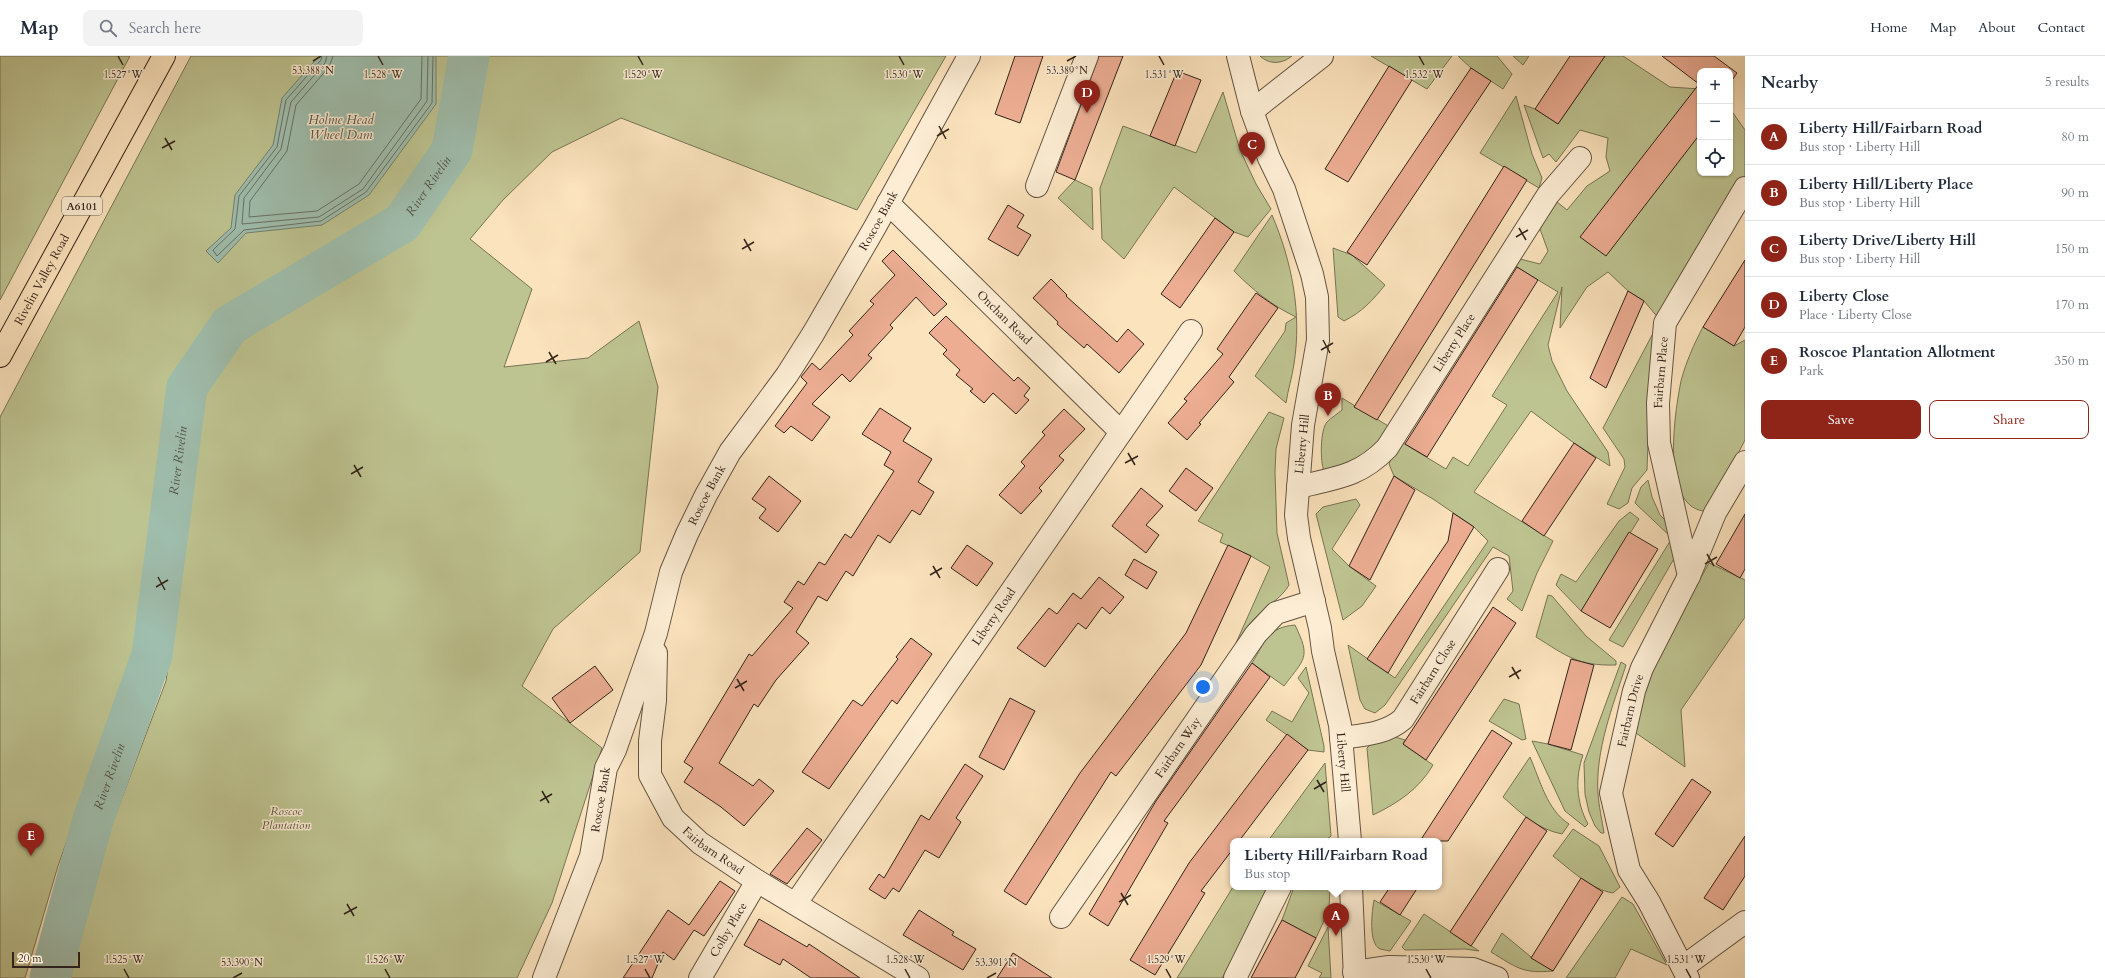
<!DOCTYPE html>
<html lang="en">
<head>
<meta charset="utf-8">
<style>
	:root { --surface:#fff; --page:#f2f2f3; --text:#1f2937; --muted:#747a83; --line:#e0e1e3; --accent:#8f2418 }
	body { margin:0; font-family:Cardo,serif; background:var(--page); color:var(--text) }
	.controls { position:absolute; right:12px; top:12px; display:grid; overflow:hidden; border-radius:8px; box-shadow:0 1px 3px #0004 }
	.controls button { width:36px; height:36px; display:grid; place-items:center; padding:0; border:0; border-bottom:1px solid var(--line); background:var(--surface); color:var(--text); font:20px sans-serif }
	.scale { position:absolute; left:12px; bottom:10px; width:68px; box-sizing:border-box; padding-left:4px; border:2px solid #33231a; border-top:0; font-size:11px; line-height:14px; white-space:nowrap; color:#33231a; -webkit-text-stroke:3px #fcedd4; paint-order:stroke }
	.you { position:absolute; left:1203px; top:631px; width:14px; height:14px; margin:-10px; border:3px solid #fff; border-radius:50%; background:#1a73e8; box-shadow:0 0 0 6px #1a73e833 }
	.badge { display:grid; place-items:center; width:26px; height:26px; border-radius:50%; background:var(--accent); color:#fff; font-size:13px; font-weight:700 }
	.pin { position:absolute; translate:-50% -33px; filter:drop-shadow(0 1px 2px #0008) }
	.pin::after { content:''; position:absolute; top:21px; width:14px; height:12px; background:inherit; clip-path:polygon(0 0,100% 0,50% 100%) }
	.popup { position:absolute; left:1230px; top:782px; width:212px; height:52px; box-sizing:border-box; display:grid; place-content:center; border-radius:8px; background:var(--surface); filter:drop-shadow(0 1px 3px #0005); font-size:13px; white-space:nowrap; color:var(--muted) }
	.popup b { font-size:15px; color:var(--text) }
	.popup::after { content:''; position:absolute; left:50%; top:100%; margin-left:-8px; border:8px solid transparent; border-top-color:var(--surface) }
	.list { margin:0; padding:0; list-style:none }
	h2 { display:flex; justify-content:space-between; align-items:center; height:52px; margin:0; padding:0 16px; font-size:17px }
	h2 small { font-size:13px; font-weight:400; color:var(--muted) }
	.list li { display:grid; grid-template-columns:26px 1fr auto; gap:12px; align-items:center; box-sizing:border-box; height:56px; padding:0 16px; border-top:1px solid var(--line) }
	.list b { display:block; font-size:15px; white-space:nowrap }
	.list p { margin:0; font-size:13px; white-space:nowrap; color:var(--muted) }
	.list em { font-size:13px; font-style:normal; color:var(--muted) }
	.actions { display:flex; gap:8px; padding:12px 16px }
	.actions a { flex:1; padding:9px 0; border:1px solid var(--accent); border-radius:8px; text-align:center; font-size:14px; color:var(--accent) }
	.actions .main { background:var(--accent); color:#fff }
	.icon { flex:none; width:22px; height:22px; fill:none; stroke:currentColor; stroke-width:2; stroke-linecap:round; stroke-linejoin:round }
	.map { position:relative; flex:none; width:1745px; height:922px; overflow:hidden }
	header { display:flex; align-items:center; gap:24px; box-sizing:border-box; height:56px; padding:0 20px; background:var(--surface); border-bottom:1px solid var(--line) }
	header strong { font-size:19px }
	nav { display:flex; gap:22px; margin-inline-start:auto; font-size:14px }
	.search { width:280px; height:36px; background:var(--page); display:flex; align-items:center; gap:10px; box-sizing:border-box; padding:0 14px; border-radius:8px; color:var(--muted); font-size:15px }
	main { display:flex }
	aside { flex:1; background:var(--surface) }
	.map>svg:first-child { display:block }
</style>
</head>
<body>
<header>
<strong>Map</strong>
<div class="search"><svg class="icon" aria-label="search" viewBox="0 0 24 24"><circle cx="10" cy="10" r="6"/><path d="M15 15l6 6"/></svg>Search here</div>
<nav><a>Home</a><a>Map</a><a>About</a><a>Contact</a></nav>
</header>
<main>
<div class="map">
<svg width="1745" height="922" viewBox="0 0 1745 922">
	<rect width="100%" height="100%" fill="#fbe3bd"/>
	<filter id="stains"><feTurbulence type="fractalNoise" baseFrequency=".005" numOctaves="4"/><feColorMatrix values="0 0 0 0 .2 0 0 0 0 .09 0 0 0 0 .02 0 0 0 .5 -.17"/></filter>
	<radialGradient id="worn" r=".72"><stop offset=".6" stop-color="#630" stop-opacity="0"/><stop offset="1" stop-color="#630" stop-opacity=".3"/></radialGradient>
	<path fill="#bec491" stroke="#787456" d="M0,0h130l-130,244z
		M191,0h268l-19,88 -51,72 -166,101 -37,49 -43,273 -43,137 -9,-4 -33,94 -33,112h-25v-561z
		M477,0h469l-89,154 -236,-92 -69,34 -49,48 -33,39 62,50 -28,78 84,-9 51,-37 19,66 -18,165 -87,77 -31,57 80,62 -50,155 -35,75h-448l30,-119 67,-178 13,-95 17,-200 41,-56 164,-97 59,-81z
		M1260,0h32c-10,8 -22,9 -32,0z
		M1371,0h81l-25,33z
		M1458,0h39l15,18 -9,15 -32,-21z
		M1513,0h16l-6,9z
		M1605,0h18l47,31 30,2v84h30v-60h3l12,17v58l-80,135 -16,92 -2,55 -15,18 -4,15 -9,6 -12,-5 18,-37 -1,-8 -21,-31 57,-108 -16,-19 -16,-10 -20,-19 -21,15 -27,41 2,-41 -14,58 4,16 15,30 41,61 2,14 -36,-23 -43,-32 -57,81 79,49 -16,32 -15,38 -15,-12 6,-8 -4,-35 -16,-9 -108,158 -10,8 -10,-4 -5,-9 -12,-55 47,33 93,-137 -14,-14 -41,-28 -39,-23 -5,-12 3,-7 11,-14 43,26 7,-12 15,9 39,-61 -15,-9 66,-104 -43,-26 5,-7 20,5 8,-13 -8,-22 12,-24 5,-3 10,8 20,-24 23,-15 -4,-14 2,-19 -28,-8 -24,32 -7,-8 -6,4 -19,-53 11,4 23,15z
		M1223,36l17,58 16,34 15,25 -23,28 -14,-5 -60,-45 -50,72 -22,-20 -2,-51 23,-62 73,27z
		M1516,40l16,58 10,24 -3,10 -59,-35z
		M1075,124l17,8 1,42 -35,-32z
		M1272,159c20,47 30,98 22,149 -2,13 -6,26 -8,39l-31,-27 30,-45 1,-8 10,-6c-25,-12 -43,-27 -62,-46z
		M1333,192l19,7 33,30c-12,15 -23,27 -41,36l-6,-4z
		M1703,271l31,19 11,-6v100l-30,58 -12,13c-43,-7 -28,-100 -22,-130 5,-19 13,-37 22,-54z
		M1342,342l48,29 -24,34 -42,10c-4,-9 -4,-41 3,-49 4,-4 10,-8 15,-12z
		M1269,356l15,6 -8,31 -1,23 2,61 12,52c-7,13 -24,22 -34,33 -7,7 -13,16 -19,25l34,-76 -19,-11 -31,-14 3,-8 -25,-13z
		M1648,424l4,17 8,18 13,13 6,22 -56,97 -14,-7 63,-102 -37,-35 6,-16z
		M1356,443l4,6 -28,44 17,17 27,20 -14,20 -19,14 -27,-106 7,-7z
		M1630,456l9,7 -58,92 -25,-26 5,-11 15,8 43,-61z
		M1709,507l36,17v37l-64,93 4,57 -49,-34 3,-31 10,-30z
		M1548,539l4,1 34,40 30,25v4c-39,1 -49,-9 -80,-28z
		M1295,569c16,33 10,33 -11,61l-32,-23c13,-21 16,-36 43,-38z
		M1621,606l5,3c-13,41 -31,85 -28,129 1,13 4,26 6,39h-3l-6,-7 -6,-14 -4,-18 -1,-31z
		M1306,611l18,79v6l-16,-2 -42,-30 6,-9 20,11 17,-29 -11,-15z
		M1504,643l15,5 7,35 -4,1 -33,-19z
		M1395,681l10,3 -2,4 30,21c-14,24 -35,38 -60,50l-6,-67 6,-6z
		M1532,685l16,3 35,11c-8,23 -7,47 5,69l-3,3 -20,-16z
		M1530,701c10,23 17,53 39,67l-7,10c-25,-5 -40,-20 -59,-37z
		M1325,707l6,73 -6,5h-57z
		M1573,773l26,17 21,41 -7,6c-23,-4 -42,-23 -60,-37z
		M1233,831h38l-49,91h-45z
		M1294,831h36l-1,23 -13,28 -34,-18z
		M1622,841l11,7 34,61 -36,-16 -16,29h-49z
		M1374,844l37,21 -21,30c-3,-1 -7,-1 -10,-2 -12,-6 -8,-38 -6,-49z
		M1424,858l55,37 -14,-2 -60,1 -3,-3z
		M1328,871l3,51h-12l3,-5 -14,-7z
		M1502,877l29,24 22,14c-31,3 -37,-4 -62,-19z"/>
	<path fill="#9fbead" stroke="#748072" d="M319,0h117v48l-67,91 -47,30 -76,8 -28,30 -12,-12 25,-23 4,-33 38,-50 9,-47z"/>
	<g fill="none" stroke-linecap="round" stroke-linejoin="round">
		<path stroke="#697064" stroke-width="1" d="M322,0l-1,4 -35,40 -9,47 -38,49 -4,33 -22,21 4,6 27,-26 77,-9 45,-29 66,-89 1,-47
			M327,0l-2,7 -34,39 -10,47 -37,49 -2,26 77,-7 44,-28 64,-88 1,-45
			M333,0l-4,11 -33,38 -9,46 -37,50 -1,16 68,-6 42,-27 62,-85 1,-43"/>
		<path stroke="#9fbead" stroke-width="41" id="s1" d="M50,922l43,-158 59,-165 35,-268 43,-62 172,-102 50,-73 17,-94"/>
	</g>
	<path fill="#ecad93" stroke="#33231a" d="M1015,0h28l-23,67 -25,-9z
		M1099,0h24l-48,124 -19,-8z
		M1570,0h35l-47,68 -23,-15z
		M1662,0h52l23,17 -7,10v-12h-30v63l-94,122 -26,-19 119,-153z
		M1389,10l23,14 -64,102 -23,-13z
		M1471,12l20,13 -124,184 -20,-13z
		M1177,15l24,9 -26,66 -25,-10z
		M1504,110l23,14 -150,240 -23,-13z
		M1008,149l16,10 -7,12 14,8 -13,21 -30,-17z
		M1215,162l19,14 -54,76 -19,-14z
		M893,194l54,54 -13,12 -18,-19 -26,28 3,3 -25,27 4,3 -22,24 -8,-8 -30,30 18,13 -18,24 -21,-15 -7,7 -9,-7 32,-43 -6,-6 11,-14 8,7 33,-35 -4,-4 25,-27 -4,-3 25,-26 -13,-14z
		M1745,204v67l-11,19 -31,-19z
		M1517,211l21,13 -111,177 -22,-13z
		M1051,223l16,16 -1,1 51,46 11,-13 16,15 -25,29 -32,-29 -3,4 -27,-24 1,-2 -25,-24z
		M1628,235l16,10 -38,87 -16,-10z
		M1256,237l22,15 -49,69 5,5 -35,41 2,1 -14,16 -19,-17 19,-22 -3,-2 39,-45 -6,-5z
		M946,260l68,65 4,-4 12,11 -6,8 5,4 -13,14 -23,-21 -9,10 -14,-12 3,-2 -17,-14 4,-5 -17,-16 4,-4 -18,-17z
		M880,352l31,20 -8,13 29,18 -14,23 16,10 -14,23 -8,-5 -22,33 -12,-8 -25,41 -7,-5 -19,30 -9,-5 -22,36 13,11 -33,37 -18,27 -4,-3 -35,59 34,23 6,-7 15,12 -30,35 -23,-19 -37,-25 9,-14 -9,-6 65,-108 3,2 41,-48 -9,-6 14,-21 6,4 15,-23 6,3 20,-31 6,4 43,-67 -10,-6 7,-13 -29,-18z
		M1064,353l21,20 -26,27 5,4 -25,28 3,3 -21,23 -22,-19 26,-29 -4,-4 24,-27 -3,-3z
		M1574,387l22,15 -52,78 -22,-15z
		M1186,412l27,20 -17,23 -27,-20z
		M769,420l32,25 -23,31 -19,-14 7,-9 -14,-10z
		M1394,420l21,14 -45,90 -21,-14z
		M1141,432l22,18 -17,19 13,10 -13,18 -34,-27z
		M1453,457l21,14 -86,146 -21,-14 81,-118z
		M1745,458v55l-5,9 -24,-14z
		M1629,476l29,17 -48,79 -29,-17z
		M967,489l26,18 -16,23 -26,-18z
		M1228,489l23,11 -50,109 -85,111 -5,-4 -85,133 -22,-14 76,-118 106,-140z
		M1134,503l23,13 -10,17 -22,-14z
		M1099,521l25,20 -14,17 -8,-7 -16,22 -8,-6 -33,44 -28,-19 32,-40 8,6 16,-21 8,6z
		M1493,551l23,16 -90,137 -23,-16z
		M911,582l21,16 -35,50 -5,-4 -63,89 -27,-17 51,-72 9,6 36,-47 -2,-2z
		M1571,603l23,6 -23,85 -23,-6z
		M1252,607l18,14 -106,144 4,2 -60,103 -19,-12 67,-113z
		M595,610l18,24 -43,33 -18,-25z
		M1010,642l25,13 -31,59 -25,-13z
		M1492,674l20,13 -64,98h-28z
		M1287,678l21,16 -69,91h-6v8l-32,42 4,2 -50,82 -25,-15 59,-97z
		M965,708l18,12 -27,42 5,4 -22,36 -14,-8 -26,42 -6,-4 -8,11 -16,-10 10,-15 5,4 37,-63 8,5z
		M1692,723l19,13 -38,55 -18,-13z
		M1526,761l21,14 -76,115 -21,-14z
		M807,772l15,12 -35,44 -17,-10z
		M1745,780v40l-22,34 -19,-12z
		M1581,822l22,14 -50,79 -22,-13z
		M720,825l15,10 -31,45 -10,-6 -20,30 -11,-8 -11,26h-29l45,-68 21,15z
		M1390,831h28l-18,28 -20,-13z
		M919,854l35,22 -2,3 24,14 -13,21 -60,-35z
		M759,863l48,28 2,-3 51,34h-49l-28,-19 -3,6 -36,-20z
		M1282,864l34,18 -21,40h-44z
		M1013,897l39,25h-55z"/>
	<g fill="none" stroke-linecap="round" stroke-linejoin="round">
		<g stroke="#655343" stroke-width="24">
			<g id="street">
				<path id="s2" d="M1238,0l14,55 17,47 15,31 28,85 5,23 1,43 -15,85 -7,90 3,23 21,90 3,23 17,74 10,116"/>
				<path d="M1252,55l70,-55"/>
				<path d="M1037,130l50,-130"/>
				<path id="s3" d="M888,147l233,229"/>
				<path id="s4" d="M1298,431c37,-9 61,-10 89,-39l161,-253 32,-37"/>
				<path id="s5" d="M1689,520l-30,-133 -1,-40 7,-80 80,-135"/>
				<path id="s6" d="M656,597l-1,48 -5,40v34l23,43 27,25 57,38 161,97"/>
				<path id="s7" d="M1341,682c22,-3 45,-4 62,-19l95,-150"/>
				<path d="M1351,831l4,91"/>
				<path id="s8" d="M796,847l395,-572"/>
				<path id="s9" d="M1061,861l195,-283 20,-21 38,-12"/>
				<path d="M1683,911l62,-45"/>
				<path d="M1354,916l35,-5 51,1 33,1 24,9"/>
				<path id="s10" d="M544,922l47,-122 15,-88 9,-18 41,-117 15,-61 16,-38 19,-39 24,-43 57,-77 26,-41 62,-107 94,-171"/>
				<path id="s11" d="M700,922l57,-97"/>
				<path d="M1235,922l45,-91"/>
				<path id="s12" d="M1688,922l-39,-76 -20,-32 -18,-77 23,-102 8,-23 47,-92 26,-63 30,-51"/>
			</g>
		</g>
		<g stroke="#33231a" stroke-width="24">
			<g id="primary">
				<path id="s13" d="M0,300l164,-300"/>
			</g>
		</g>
		<use href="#street" stroke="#fcedd4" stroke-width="22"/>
		<use href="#primary" stroke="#fbe3bd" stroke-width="22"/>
	</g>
	<path fill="none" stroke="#33231a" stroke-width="1.5" d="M118,0l5,9M378,0l5,9M638,0l5,9M899,0l5,9M1159,0l5,9M1419,0l5,9M313,5l8,-5M1067,5l9,-5M939,70l7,13M937,80l12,-7M165,82l7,12M162,92l13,-7M1519,172l7,12M1516,181l12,-7M744,183l7,12M742,193l12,-7M1323,284l7,13M1321,294l12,-7M549,296l7,12M546,306l12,-7M1128,397l7,12M1125,407l13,-7M354,409l7,12M351,418l12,-7M1707,498l7,12M1705,508l12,-7M933,510l7,12M930,519l12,-7M158,521l7,13M156,531l12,-7M1512,611l7,12M1509,621l12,-7M737,623l7,12M735,632l12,-7M1317,724l7,12M1314,733l12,-7M542,735l7,12M540,745l12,-7M1121,837l7,12M1119,846l12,-7M347,848l7,12M344,858l13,-7M124,913l5,9M385,913l5,9M645,913l5,9M905,913l5,9M1166,913l5,9M1426,913l5,9M1686,913l5,9M233,922l9,-5M987,922l9,-5"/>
	<g text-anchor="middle" stroke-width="3" stroke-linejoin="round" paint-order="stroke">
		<rect fill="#fcedd4" stroke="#6f6052" stroke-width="1" x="62" y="141" width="40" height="18" rx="3"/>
		<g font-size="11" font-weight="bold" fill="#33231a">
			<text x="82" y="154">A6101</text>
		</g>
		<g font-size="12" fill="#33231a" stroke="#fcedd4">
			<text dy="4" stroke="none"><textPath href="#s10" startOffset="836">Roscoe Bank</textPath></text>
			<text dy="4" stroke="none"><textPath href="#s13" startOffset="87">Rivelin Valley Road</textPath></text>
			<text dy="4" stroke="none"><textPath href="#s3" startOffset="163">Onchan Road</textPath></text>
			<text dy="4" stroke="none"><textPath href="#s4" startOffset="224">Liberty Place</textPath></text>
			<text dy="4" stroke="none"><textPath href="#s5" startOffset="207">Fairbarn Place</textPath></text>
			<text transform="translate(1302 388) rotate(-84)" y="4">Liberty Hill</text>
			<text dy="4" stroke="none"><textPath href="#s10" startOffset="512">Roscoe Bank</textPath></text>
			<text dy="4" stroke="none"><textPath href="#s8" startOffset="348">Liberty Road</textPath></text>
			<text dy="4" stroke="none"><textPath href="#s7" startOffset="122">Fairbarn Close</textPath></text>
			<text dy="4" stroke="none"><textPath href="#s12" startOffset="287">Fairbarn Drive</textPath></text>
			<text dy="4" stroke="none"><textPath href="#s9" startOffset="206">Fairbarn Way</textPath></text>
			<text dy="4" stroke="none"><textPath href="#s2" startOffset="726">Liberty Hill</textPath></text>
			<text dy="4" stroke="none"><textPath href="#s10" startOffset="188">Roscoe Bank</textPath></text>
			<text dy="4" stroke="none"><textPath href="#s6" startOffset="223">Fairbarn Road</textPath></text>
			<text dy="4" stroke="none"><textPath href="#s11" startOffset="56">Colby Place</textPath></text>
		</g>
		<g font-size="12" font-style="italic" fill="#5d533e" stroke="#fcedd4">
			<text x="286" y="759">Roscoe<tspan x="286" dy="14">Plantation</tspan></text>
		</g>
		<g font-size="13" font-style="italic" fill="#535246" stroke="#fcedd4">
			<text x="341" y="68">Holme Head<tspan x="341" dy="15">Wheel Dam</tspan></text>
			<text dy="5" stroke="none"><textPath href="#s1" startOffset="930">River Rivelin</textPath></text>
			<text dy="5" stroke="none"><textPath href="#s1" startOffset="535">River Rivelin</textPath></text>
			<text dy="5" stroke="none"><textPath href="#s1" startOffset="210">River Rivelin</textPath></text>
		</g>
	</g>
	<g font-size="10" text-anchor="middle" fill="#33231a" stroke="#fcedd4" stroke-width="3" stroke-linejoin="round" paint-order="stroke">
		<text x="313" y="18">53.388°N</text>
		<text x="1067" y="18">53.389°N</text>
		<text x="123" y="22">1.527°W</text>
		<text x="383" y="22">1.528°W</text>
		<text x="643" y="22">1.529°W</text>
		<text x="904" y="22">1.530°W</text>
		<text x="1164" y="22">1.531°W</text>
		<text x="1424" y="22">1.532°W</text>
		<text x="124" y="907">1.525°W</text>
		<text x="385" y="907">1.526°W</text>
		<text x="645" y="907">1.527°W</text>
		<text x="905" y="907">1.528°W</text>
		<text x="1166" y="907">1.529°W</text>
		<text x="1426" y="907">1.530°W</text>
		<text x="1686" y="907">1.531°W</text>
		<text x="242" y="910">53.390°N</text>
		<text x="996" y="910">53.391°N</text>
	</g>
	<rect width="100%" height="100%" filter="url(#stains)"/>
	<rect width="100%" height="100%" fill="url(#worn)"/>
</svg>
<div class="controls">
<button>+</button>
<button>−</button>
<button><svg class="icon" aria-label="locate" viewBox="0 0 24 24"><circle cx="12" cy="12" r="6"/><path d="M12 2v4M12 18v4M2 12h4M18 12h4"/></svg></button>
</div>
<div class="scale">20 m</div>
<div class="you"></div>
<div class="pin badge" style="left:1336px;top:880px">A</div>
<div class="popup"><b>Liberty Hill/Fairbarn Road</b>Bus stop</div>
<div class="pin badge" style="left:1328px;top:360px">B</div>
<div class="pin badge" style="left:1252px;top:109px">C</div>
<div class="pin badge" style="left:1087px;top:57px">D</div>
<div class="pin badge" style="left:31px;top:800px">E</div>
</div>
<aside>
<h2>Nearby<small>5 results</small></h2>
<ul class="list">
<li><span class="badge">A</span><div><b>Liberty Hill/Fairbarn Road</b><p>Bus stop · Liberty Hill</p></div><em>80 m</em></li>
<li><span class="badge">B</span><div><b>Liberty Hill/Liberty Place</b><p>Bus stop · Liberty Hill</p></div><em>90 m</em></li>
<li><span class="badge">C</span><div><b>Liberty Drive/Liberty Hill</b><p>Bus stop · Liberty Hill</p></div><em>150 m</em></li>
<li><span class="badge">D</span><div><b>Liberty Close</b><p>Place · Liberty Close</p></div><em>170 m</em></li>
<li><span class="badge">E</span><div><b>Roscoe Plantation Allotment</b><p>Park</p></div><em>350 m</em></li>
</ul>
<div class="actions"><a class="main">Save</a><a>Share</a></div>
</aside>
</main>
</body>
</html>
